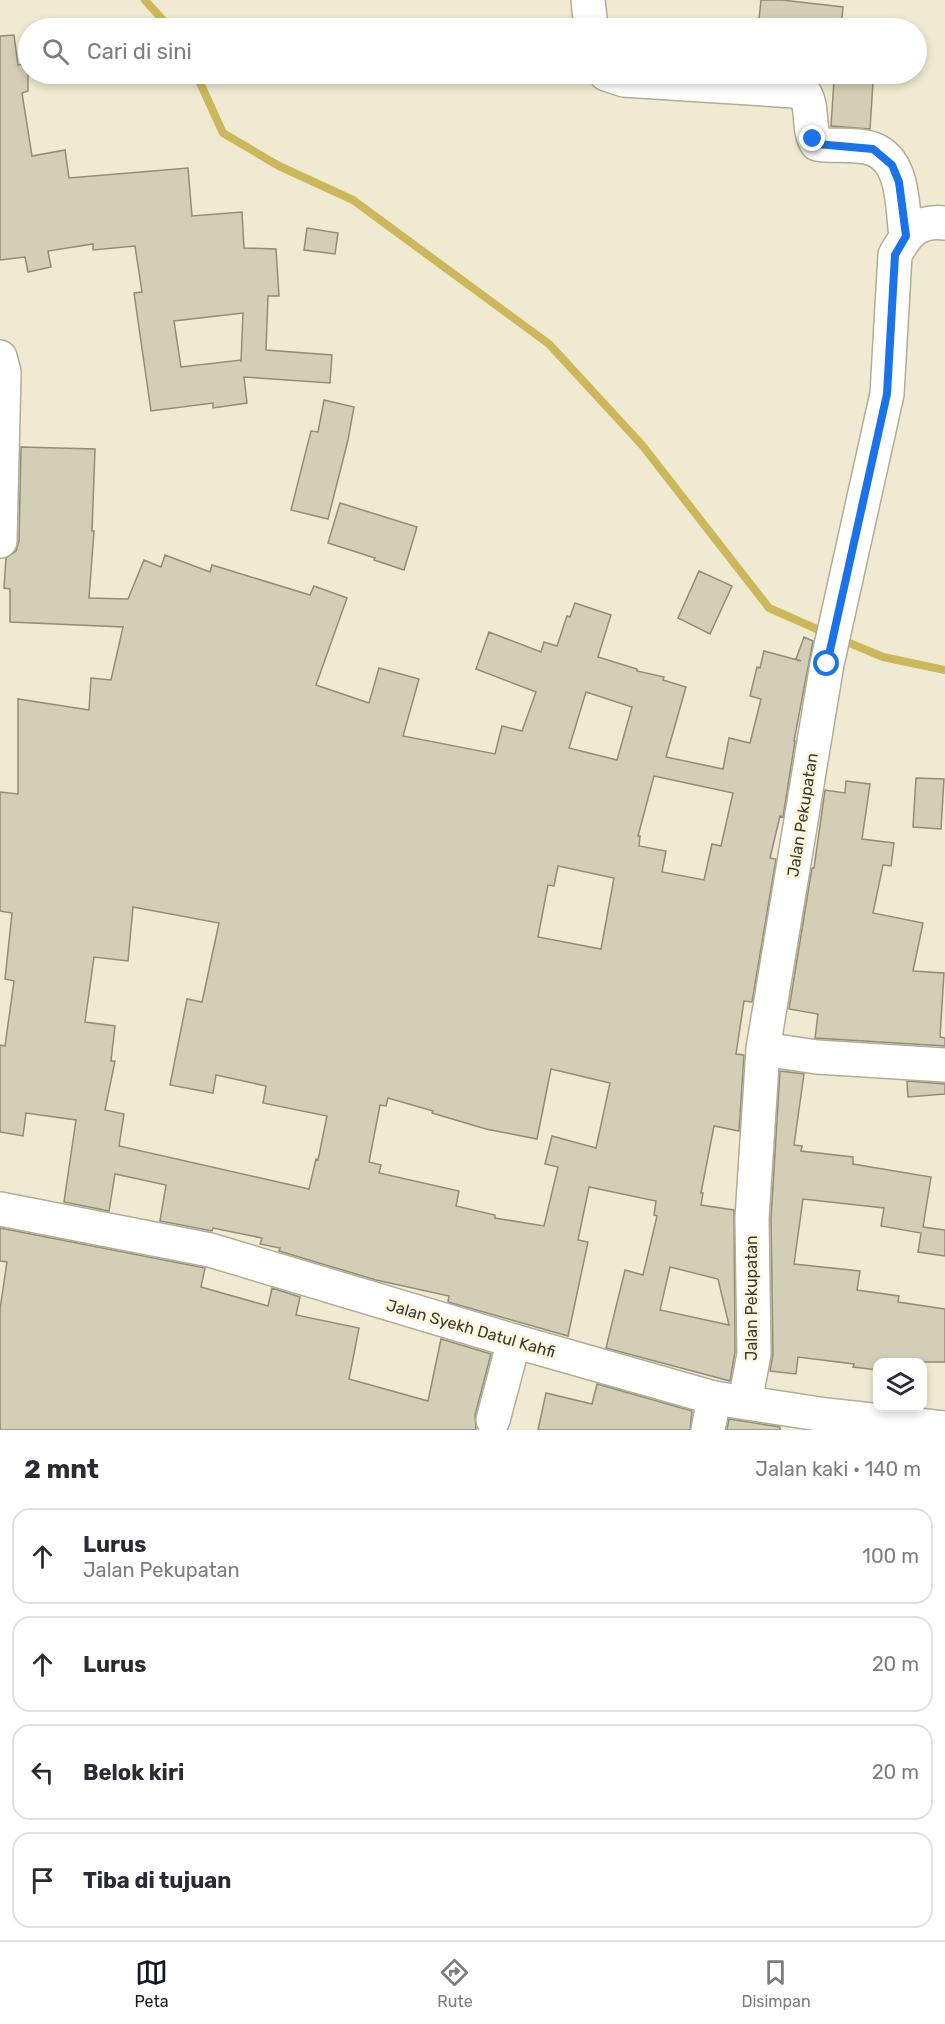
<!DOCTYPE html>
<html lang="id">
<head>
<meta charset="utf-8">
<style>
	:root { --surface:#fff; --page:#f2f2f3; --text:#2b2b33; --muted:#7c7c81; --line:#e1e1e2; --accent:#111827 }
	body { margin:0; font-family:Rubik,sans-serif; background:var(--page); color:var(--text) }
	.controls { position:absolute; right:18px; bottom:18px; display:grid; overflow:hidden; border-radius:12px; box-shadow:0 3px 9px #0003 }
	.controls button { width:54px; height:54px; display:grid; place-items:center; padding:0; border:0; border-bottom:2px solid var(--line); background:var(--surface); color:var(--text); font:30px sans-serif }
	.stop { position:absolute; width:18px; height:18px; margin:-14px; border:4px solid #1a73e8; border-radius:50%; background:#fff }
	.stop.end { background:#1a73e8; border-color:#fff; box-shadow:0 2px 6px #0008 }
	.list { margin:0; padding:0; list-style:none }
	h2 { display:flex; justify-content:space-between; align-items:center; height:78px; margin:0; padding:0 24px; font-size:26px }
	h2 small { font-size:20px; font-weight:400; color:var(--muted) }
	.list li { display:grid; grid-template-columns:39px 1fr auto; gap:18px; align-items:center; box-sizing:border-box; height:96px; margin:0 12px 12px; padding:0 12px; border:2px solid var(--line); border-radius:18px }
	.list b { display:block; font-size:22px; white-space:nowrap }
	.list p { margin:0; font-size:20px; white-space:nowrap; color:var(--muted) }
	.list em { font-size:20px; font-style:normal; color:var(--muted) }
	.icon { flex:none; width:33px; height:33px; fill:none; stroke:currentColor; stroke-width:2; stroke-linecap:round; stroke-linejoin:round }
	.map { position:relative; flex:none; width:945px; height:1430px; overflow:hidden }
	.search { position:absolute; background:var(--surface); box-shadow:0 3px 9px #0003; left:18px; right:18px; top:18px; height:66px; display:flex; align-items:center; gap:15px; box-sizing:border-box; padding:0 21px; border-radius:33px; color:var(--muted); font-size:22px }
	.sheet { height:510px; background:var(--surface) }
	nav { display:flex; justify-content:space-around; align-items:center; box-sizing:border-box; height:84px; border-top:2px solid var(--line); background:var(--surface); font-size:16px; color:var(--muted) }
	nav a { display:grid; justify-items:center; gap:3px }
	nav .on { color:var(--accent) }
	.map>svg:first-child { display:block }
</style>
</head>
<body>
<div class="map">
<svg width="945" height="1430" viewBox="0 0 945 1430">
	<rect width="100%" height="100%" fill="#efead1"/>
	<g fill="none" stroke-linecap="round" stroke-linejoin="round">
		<path stroke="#ccb75a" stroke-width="8" d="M145,0l25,28
			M196,74l27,59 56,33 74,34 196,144 93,101 127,163 59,26
			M840,639l43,18 62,13"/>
	</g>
	<path fill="#d3ceb6" stroke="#918d76" stroke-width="1.5" fill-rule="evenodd" d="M761,0h21l61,7 -2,21h-83z
		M14,35l4,30 10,-2v28l-6,2 10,63 33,-6 4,28 119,-10 4,48 50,-4 2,36 32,1 3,47h-11l-2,54 66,5 -2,28 -86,-6 3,26 -34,5v-5l-62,8 -17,-118 8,-1 -7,-46 -42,4v-6l-45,7 3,16 -23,5 -3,-15 -25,3v-224zM243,313l-2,49v-2l-60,7 -7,-46z
		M834,80l39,2 -3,47 -39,-3z
		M307,228l31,5 -3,21 -31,-4z
		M324,400l30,7 -6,33 -20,79 -37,-9 20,-79 7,1z
		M21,447l74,2 -3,82h2l-5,67 39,1 16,-39 17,7 4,-12 45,17 2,-7 98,30 4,-9 33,12 -31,87 53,18 10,-35 40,11 -16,57 92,18 7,-28 20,5 14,-39 -60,-23 13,-37 52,20 3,-10 13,4 10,-30 3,1 5,-14 36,12 -13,42 39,12v2l27,6 -1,3 23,7 -20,70 57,12 6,-31 21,5 11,-44 -11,-3 7,-29 3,1 4,-17 37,10 -5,-2 8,-22 9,4 -19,100h1l-12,76 -3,-1 -10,42 6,1 -24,143 -8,-1 -8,53 8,1 -5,76 -25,-5 -13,67h2l-2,12 33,5 1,142 -5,29 -124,-33 19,-78 18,5 14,-59 -3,-1 2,-14 -67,-14 -11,53 10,2 -20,94 -120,-34 1,-6 -73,-16 -97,-29 1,-3 -20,-4 2,-6 -49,-10 -1,3 -52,-10 6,-36 -51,-11 -6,37 -45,-9 12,-82 -50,-7 -3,23 -23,-4v-87l5,1 9,-65 -9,-2 7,-66 -12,-2v-119l18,2v-95l71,11 2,-32 20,2 12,-53 -113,-5v-33l-6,-1 2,-30 10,-7 3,-10zM586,692l46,15 -15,53 -48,-12zM654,776l79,17 -12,53 -9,-2 -8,36 -42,-8 4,-21 -27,-5 1,-10h-2zM558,866l56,12 -13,71 -63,-12 10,-52 6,1zM133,907l86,16 -17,79 -15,-3 -17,86 43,8 3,-18 50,11 -3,17 64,13 -9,44 -2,-1 -7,30 -190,-43 5,-32 -19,-4 10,-49h-4l4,-35 -30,-4 9,-65 34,4zM551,1069l59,14 -14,65 -44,-12 -7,28 13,3 -14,59 -49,-8v-3l-39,-9 3,-15 -80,-18 2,-8 -12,-3 11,-57 6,1 2,-8 45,13 -1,2 54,16 51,10zM670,1267l48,12 11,46 -69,-15z
		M340,503l77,24 -13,43 -30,-10 1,-2 -47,-15z
		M699,571l33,15 -22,48 -32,-16z
		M916,778l28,1 -3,50 -28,-2z
		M846,781l24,3 -8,55 32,4 -3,23 -8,-1 -10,48 50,10 -10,48 31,2 -4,64 5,1v8l-130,-8 3,-24 -29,-5 23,-141h2l11,-78 20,3z
		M780,1071l24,3 -10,71 8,1 -1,5 52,6v7l78,13 -8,50 22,3v26l-27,-4 3,-19 -40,-7 3,-18 -81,-9 -9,65 66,7 -3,19 42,6 -1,6 47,7v53h-67v8l-25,-3 1,-3 -56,-7 -2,17 -26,-3 3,-17 -2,-136z
		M907,1081l38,3v10l-37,3z
		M0,1228l205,40 -4,19 67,19 4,-18 28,9 -4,18 63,13 -10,51 79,22 13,-62 50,15 -16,61 1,15h-476v-121l7,-47 -7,-1z
		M597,1384l95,27 -2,19h-152l8,-37 46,11z
		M729,1419l51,8v3h-53z"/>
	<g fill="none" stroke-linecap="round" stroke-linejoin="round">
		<g stroke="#b2ad96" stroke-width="36">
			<path id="minor" d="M588,0l3,28
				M606,74l18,6 170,11 11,3c9,15 2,36 12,50 17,3 39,-1 56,5 32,12 29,59 33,87
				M0,357l4,15 -4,169
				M763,1049l54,8 128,8
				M745,1402l9,-48 -2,-136 11,-169 64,-385 60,-270 8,-139c12,-22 22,-35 50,-32
				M493,1420l21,-79
				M708,1430l6,-32"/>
		</g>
		<g stroke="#b2ad96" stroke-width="36">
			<path id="tertiary" d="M0,1209l210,41 304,91 200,57 112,17 119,13"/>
		</g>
		<use href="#minor" stroke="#fff" stroke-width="33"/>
		<use href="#tertiary" stroke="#fff" stroke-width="33"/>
	</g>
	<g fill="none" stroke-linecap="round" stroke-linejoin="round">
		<path stroke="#1a73e8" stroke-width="8" d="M813,139l4,5 56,5 19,16 7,17 7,54 -11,19 -8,139 -60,270"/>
	</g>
	<g text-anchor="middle" stroke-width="6" stroke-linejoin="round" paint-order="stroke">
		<g font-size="16" fill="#3c3a30" stroke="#fcf7de">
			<text transform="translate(802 815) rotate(-81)" y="6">Jalan Pekupatan</text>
			<text transform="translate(751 1298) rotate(-90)" y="6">Jalan Pekupatan</text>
			<text transform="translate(471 1328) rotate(16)" y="6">Jalan Syekh Datul Kahfi</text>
		</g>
	</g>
</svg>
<div class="controls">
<button><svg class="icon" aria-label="layers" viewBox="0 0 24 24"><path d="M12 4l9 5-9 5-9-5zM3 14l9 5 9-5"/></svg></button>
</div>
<div class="stop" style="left:827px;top:664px"></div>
<div class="stop end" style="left:813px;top:139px"></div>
<div class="search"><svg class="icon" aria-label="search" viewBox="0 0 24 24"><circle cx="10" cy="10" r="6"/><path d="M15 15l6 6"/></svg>Cari di sini</div>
</div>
<section class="sheet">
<h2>2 mnt<small>Jalan kaki · 140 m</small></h2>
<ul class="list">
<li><svg class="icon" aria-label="ahead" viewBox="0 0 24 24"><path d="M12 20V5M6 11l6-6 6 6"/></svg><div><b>Lurus</b><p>Jalan Pekupatan</p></div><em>100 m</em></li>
<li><svg class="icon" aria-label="ahead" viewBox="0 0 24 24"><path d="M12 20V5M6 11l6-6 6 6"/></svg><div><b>Lurus</b></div><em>20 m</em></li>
<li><svg class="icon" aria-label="left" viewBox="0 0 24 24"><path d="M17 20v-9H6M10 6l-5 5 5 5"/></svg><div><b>Belok kiri</b></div><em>20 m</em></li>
<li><svg class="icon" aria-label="arrive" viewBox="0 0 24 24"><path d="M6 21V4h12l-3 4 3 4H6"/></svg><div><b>Tiba di tujuan</b></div></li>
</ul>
</section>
<nav>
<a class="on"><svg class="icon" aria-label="map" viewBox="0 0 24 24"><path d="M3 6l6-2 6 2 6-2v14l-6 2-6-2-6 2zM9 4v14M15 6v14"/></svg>Peta</a>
<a><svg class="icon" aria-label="directions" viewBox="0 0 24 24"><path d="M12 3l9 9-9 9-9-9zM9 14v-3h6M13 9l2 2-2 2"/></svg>Rute</a>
<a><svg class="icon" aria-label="saved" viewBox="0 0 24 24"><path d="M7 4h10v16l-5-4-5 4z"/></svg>Disimpan</a>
</nav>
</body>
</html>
